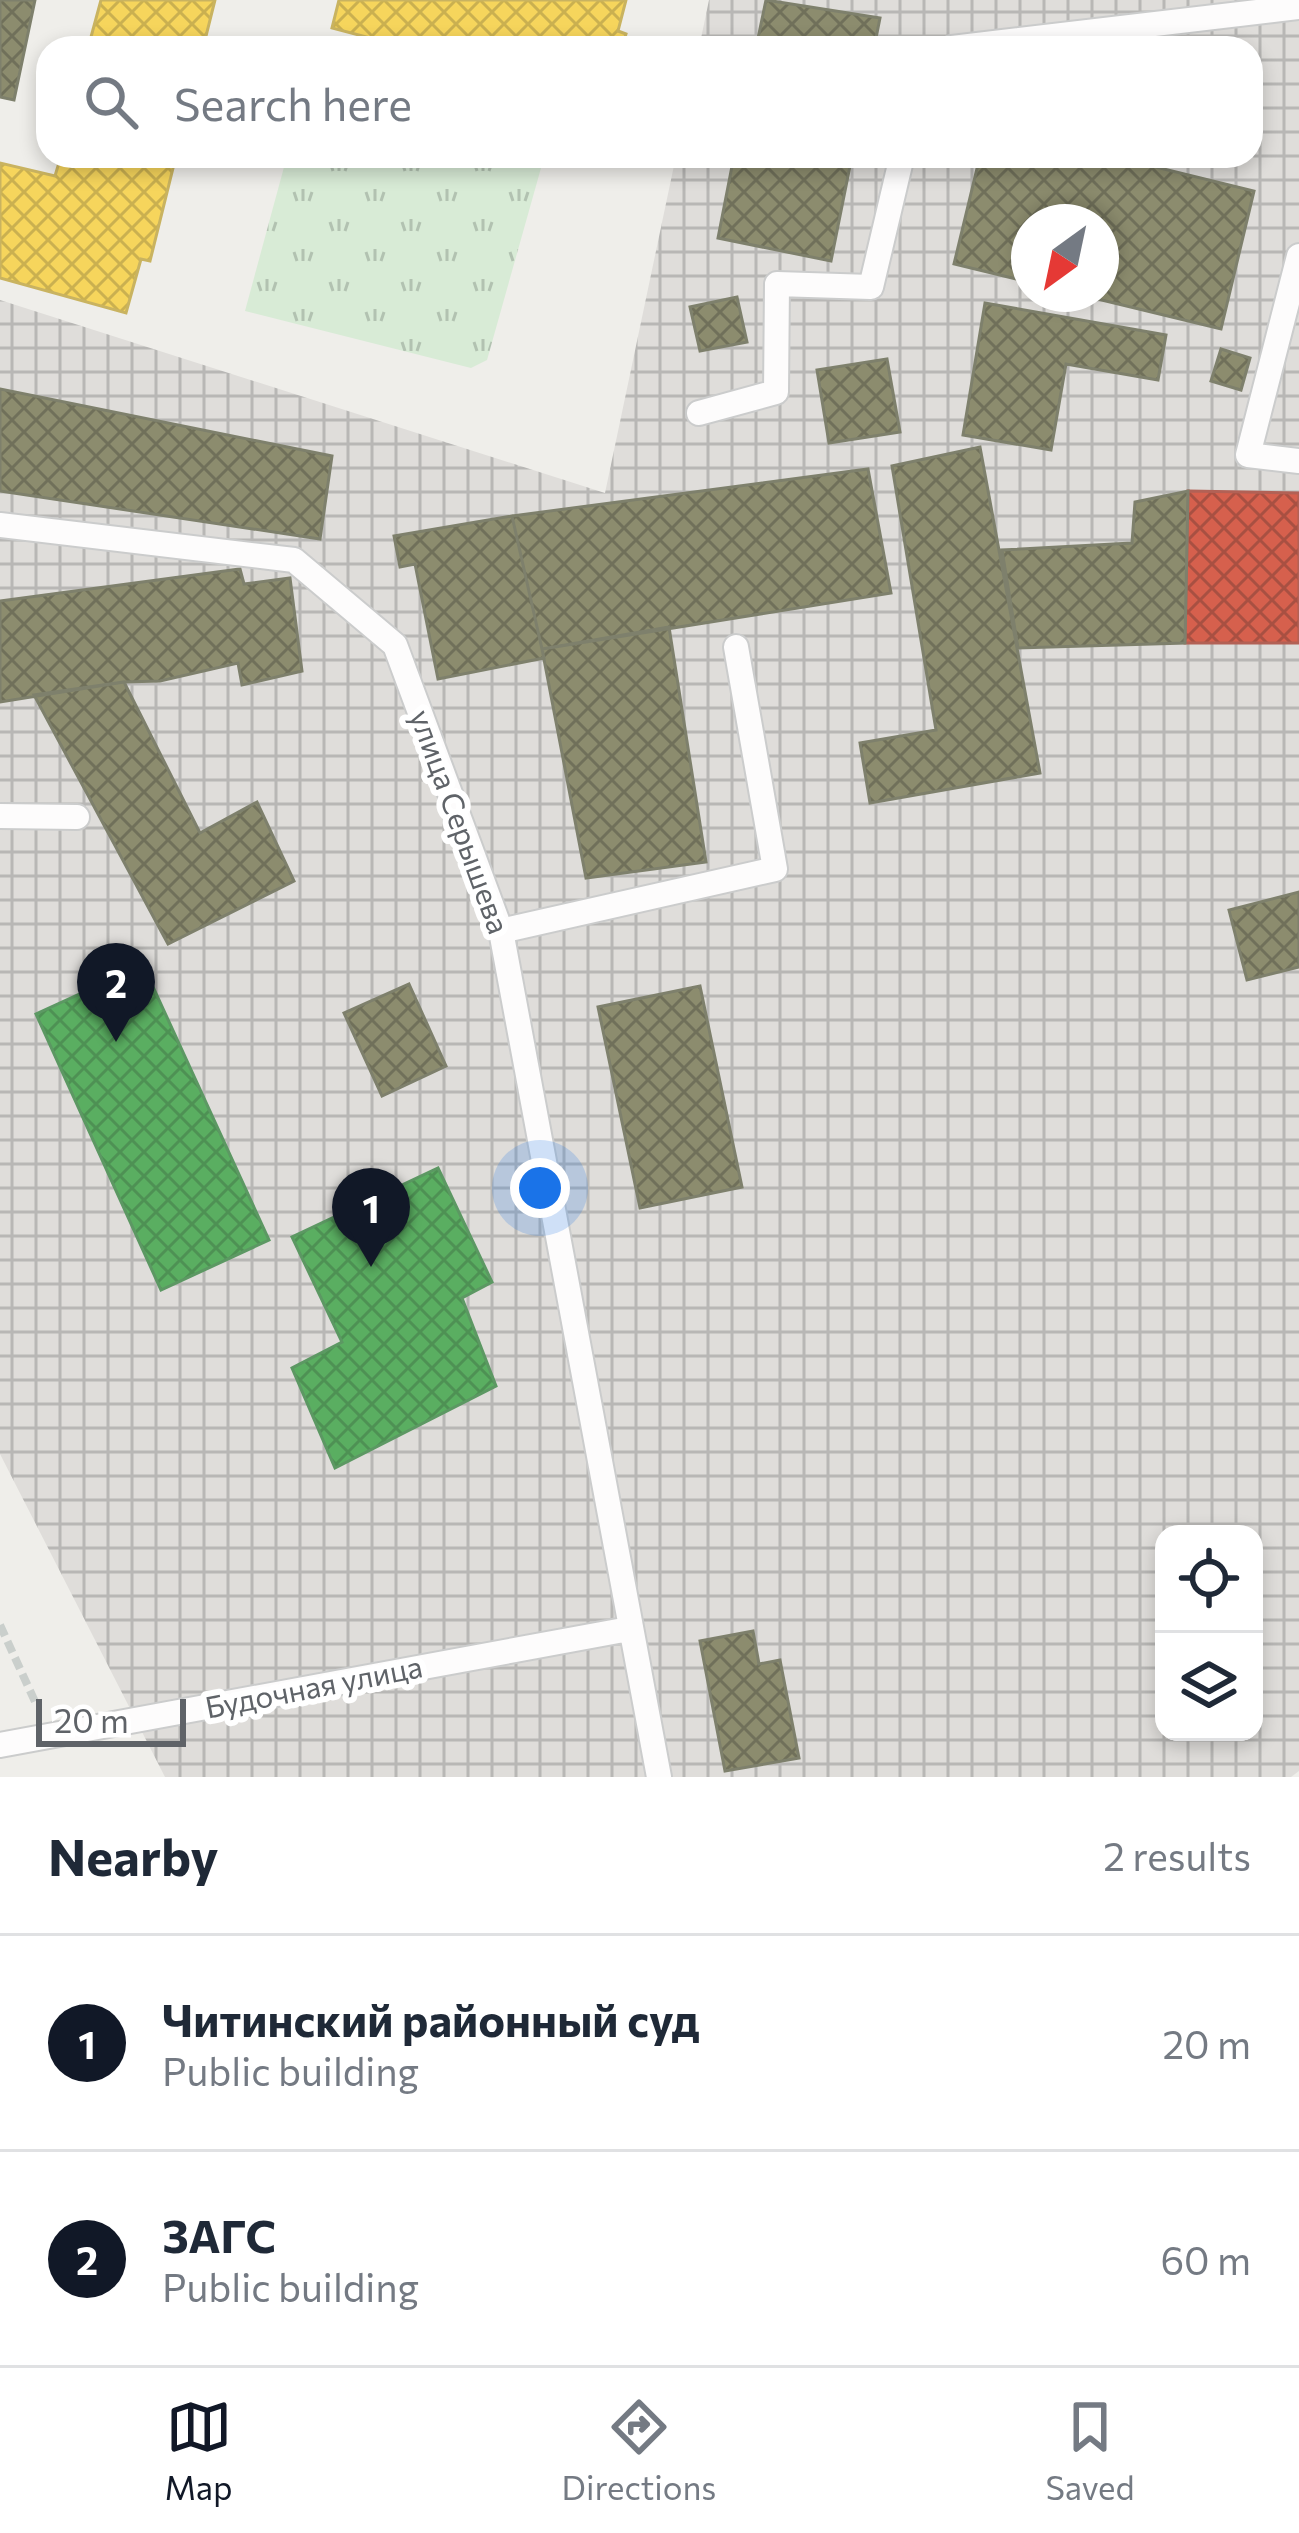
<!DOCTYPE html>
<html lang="en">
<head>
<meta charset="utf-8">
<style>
	:root { --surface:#fff; --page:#f2f2f3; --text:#1f2937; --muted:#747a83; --line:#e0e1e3; --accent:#111827 }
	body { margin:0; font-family:Commissioner,sans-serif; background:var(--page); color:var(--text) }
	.controls { position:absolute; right:36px; bottom:36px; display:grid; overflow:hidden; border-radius:24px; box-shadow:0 6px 18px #0003 }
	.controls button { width:108px; height:108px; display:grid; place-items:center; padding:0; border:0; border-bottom:3px solid var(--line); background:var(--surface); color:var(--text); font:60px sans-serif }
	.compass { position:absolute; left:1011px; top:204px; width:108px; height:108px; border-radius:50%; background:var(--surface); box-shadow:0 6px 18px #0003; rotate:213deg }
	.scale { position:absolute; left:36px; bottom:30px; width:150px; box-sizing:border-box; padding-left:12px; border:6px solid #5f6368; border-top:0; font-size:33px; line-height:42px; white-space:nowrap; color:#5f6368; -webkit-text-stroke:9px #fff; paint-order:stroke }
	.you { position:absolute; left:540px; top:1188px; width:42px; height:42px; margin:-30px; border:9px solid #fff; border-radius:50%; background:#1a73e8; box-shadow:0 0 0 18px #1a73e833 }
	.badge { display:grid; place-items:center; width:78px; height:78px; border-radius:50%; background:var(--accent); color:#fff; font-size:39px; font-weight:700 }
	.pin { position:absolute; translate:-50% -99px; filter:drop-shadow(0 3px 6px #0008) }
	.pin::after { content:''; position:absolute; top:63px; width:42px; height:36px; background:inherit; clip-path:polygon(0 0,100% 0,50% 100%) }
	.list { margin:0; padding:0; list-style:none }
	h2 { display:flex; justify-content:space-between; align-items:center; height:156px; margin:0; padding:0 48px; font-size:51px }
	h2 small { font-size:39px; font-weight:400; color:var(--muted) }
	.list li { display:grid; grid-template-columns:78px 1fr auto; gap:36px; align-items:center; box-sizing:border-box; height:216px; padding:0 48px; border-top:3px solid var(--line) }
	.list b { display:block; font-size:45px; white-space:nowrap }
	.list p { margin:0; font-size:39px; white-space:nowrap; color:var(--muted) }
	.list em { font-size:39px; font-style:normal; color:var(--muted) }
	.icon { flex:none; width:66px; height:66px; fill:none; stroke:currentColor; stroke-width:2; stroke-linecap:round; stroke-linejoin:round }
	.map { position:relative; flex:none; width:1299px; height:1777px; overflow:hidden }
	.search { position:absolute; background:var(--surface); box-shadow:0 6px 18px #0003; left:36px; right:36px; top:36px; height:132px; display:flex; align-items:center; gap:30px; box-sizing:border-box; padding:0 42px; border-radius:36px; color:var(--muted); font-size:45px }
	.sheet { height:588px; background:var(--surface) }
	nav { display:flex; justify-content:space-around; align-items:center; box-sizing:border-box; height:168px; border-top:3px solid var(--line); background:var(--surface); font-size:33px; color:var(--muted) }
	nav a { display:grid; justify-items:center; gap:6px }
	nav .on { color:var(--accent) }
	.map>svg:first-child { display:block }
</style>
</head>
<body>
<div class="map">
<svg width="1299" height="1777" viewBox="0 0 1299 1777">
	<defs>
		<pattern id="industrial-grid" width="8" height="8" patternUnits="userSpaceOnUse" patternTransform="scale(3)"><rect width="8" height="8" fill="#dfddda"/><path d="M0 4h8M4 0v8" fill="none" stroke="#b8b7b5"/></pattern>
		<pattern id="park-tufts" width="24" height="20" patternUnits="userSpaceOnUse" patternTransform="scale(3)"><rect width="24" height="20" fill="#d8ebd6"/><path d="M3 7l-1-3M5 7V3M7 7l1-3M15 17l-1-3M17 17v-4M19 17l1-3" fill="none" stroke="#b2c2b1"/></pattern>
		<pattern id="homes-cross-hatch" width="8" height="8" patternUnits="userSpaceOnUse" patternTransform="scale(3)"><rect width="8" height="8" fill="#f6d55c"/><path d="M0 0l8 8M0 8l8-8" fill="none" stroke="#cab050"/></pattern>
		<pattern id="shops-cross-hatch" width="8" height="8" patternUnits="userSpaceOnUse" patternTransform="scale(3)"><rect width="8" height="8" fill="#d6604d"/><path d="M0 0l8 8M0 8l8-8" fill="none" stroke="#a85042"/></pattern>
		<pattern id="public-cross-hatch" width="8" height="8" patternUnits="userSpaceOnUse" patternTransform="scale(3)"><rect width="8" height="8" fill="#5aae61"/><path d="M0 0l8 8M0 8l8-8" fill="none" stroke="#4e9154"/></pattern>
		<pattern id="industry-cross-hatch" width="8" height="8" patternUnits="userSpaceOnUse" patternTransform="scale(3)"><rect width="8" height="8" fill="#8c8c6e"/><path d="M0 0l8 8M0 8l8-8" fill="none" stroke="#70705a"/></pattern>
	</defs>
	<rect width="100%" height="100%" fill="#efeeea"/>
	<path fill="url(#industrial-grid)" fill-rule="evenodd" d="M709,0h531l59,20v1751l-8,6h-1126l-165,-323v-1154l605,193 71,-337h575v-108h-552zM1029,222h72v72h-72zM1164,1534h90v198h-90z"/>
	<path fill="url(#park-tufts)" d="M287,156h211l43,12 -54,192 -16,8 -226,-57z"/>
	<path fill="url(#homes-cross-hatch)" stroke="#c9b360" stroke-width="3" d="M101,0h114l-12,48h-115z
		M339,0h287l-8,31 8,3 -4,14h-214l-76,-20z
		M61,156h115l-26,105 -9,-2 -15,54 -126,-35v-115l55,13z"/>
	<path fill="url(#shops-cross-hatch)" stroke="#b26155" stroke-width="3" d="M1188,491l111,2v150h-114z"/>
	<path fill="url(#public-cross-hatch)" stroke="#5c9863" stroke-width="3" d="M143,965l126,275 -108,50 -125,-276z
		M438,1168l54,114 -30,16 34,88 -161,82 -43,-100 50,-26 -50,-105z"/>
	<path fill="url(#industry-cross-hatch)" stroke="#7e806c" stroke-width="3" d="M0,0h35l-21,100 -14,-3z
		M766,0l114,18 -6,30h-118z
		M734,156h118l-21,105 -113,-23z
		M980,156h131l143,35 -33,138 -144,-35h24v-72h-72v60l-75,-18z
		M737,297l10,45 -47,9 -10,-44z
		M985,303l181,32 -8,45 -92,-16 -15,86 -88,-15z
		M1221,349l29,9 -9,32 -30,-9z
		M887,359l13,73 -71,11 -12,-73z
		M0,389l332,67 -12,83 -320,-48z
		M980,447l60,326 -170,30 -10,-60 76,-13 -44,-264z
		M868,469l23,124 -349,56 -30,-133z
		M1188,491l-3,152 -167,5 -16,-98 130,-7 3,-41z
		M512,516l32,142 -106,21 -23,-115 -15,3 -6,-31z
		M240,569l4,15 46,-6 12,93 -60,14 -4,-22 -78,18 -36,1 -124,20v-101z
		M669,627l37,235 -120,16 -44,-229z
		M124,682l76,151 57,-31 37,79 -126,63 -134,-249z
		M1299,892v75l-52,13 -18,-70z
		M409,984l37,82 -64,30 -38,-83z
		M700,986l42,201 -102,21 -42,-201z
		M753,1631l6,33 21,-4 19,98 -74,13 -25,-130z"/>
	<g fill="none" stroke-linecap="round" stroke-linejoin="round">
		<g stroke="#cbcccc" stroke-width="28">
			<path id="lane" d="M952,48l347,-41
				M1299,256l-51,199 51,6
				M699,413l77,-21 1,-108 94,3 31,-131
				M0,525l294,35 101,85 106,286 158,846
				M0,816l77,1
				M501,931l274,-62 -39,-222
				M0,1745l629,-116"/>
		</g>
		<path stroke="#cacfcc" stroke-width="8" stroke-dasharray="12 6" stroke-linecap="butt" d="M0,1625l37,81"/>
		<use href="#lane" stroke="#fdfcfc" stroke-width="24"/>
	</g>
	<g text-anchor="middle" stroke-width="12" stroke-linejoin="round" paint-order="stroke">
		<g font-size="30" fill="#5f6368" stroke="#fff">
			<text transform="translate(459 822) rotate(70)" y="10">улица Серышева</text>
			<text transform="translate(314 1688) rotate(-11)" y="10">Будочная улица</text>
		</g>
	</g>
</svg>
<div class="controls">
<button><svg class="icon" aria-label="locate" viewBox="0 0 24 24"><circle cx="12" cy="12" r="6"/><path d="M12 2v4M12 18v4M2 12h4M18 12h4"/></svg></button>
<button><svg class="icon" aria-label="layers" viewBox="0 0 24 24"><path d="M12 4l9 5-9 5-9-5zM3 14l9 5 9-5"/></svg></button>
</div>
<svg class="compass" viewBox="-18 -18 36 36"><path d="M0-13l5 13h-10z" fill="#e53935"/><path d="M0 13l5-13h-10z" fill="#747a83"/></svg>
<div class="scale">20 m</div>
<div class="you"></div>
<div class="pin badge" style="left:371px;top:1267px">1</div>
<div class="pin badge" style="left:116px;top:1042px">2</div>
<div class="search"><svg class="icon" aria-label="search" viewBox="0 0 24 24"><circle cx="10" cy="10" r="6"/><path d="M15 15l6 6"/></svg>Search here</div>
</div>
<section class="sheet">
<h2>Nearby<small>2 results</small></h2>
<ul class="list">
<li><span class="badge">1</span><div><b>Читинский районный суд</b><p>Public building</p></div><em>20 m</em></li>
<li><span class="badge">2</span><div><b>ЗАГС</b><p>Public building</p></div><em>60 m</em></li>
</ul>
</section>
<nav>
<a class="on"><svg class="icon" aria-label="map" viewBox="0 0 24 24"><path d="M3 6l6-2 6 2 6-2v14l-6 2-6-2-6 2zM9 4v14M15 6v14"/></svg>Map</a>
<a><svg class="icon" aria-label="directions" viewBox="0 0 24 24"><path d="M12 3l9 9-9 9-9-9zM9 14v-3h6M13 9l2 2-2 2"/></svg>Directions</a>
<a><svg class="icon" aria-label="saved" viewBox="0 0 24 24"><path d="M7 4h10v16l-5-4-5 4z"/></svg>Saved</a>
</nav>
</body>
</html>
